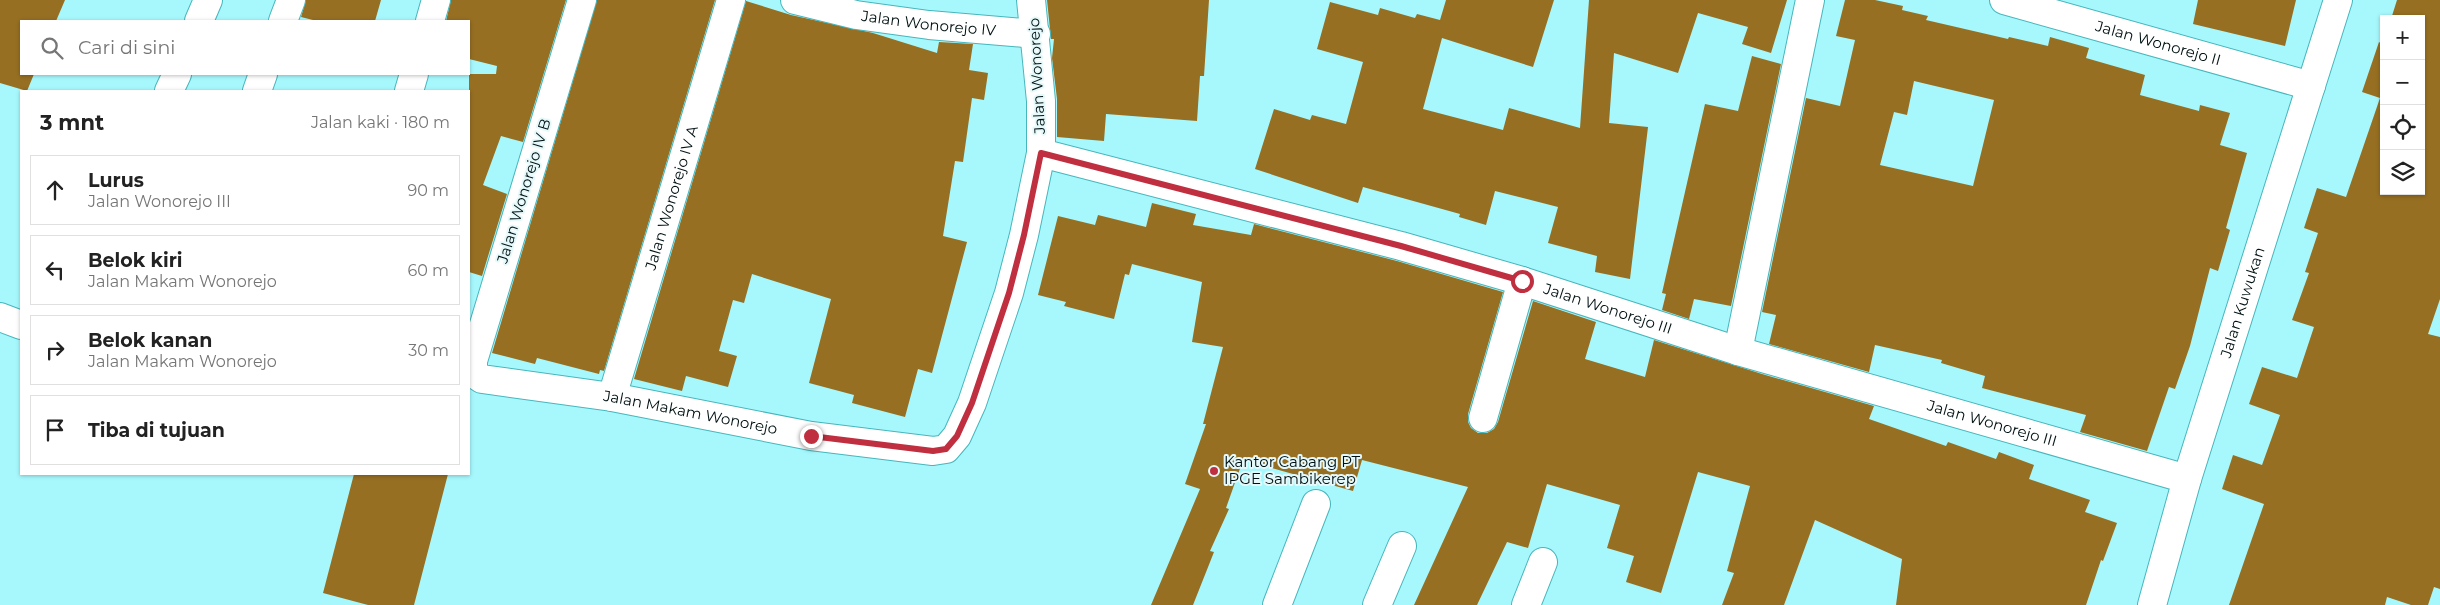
<!DOCTYPE html>
<html lang="id">
<head>
<meta charset="utf-8">
<style>
	:root { --surface:#fff; --page:#f2f2f2; --text:#222; --muted:#767676; --line:#e0e0e0 }
	body { margin:0; font-family:Montserrat,sans-serif; background:var(--page); color:var(--text) }
	.controls { position:absolute; right:15px; top:15px; display:grid; overflow:hidden; border-radius:0px; box-shadow:0 1px 4px #0004 }
	.controls button { width:45px; height:45px; display:grid; place-items:center; padding:0; border:0; border-bottom:1px solid var(--line); background:var(--surface); color:var(--text); font:25px sans-serif }
	.stop { position:absolute; width:15px; height:15px; margin:-11px; border:4px solid #c02f3f; border-radius:50%; background:#fff }
	.stop.end { background:#c02f3f; border-color:#fff; box-shadow:0 1px 5px #0008 }
	.list { margin:0; padding:0; list-style:none }
	h2 { display:flex; justify-content:space-between; align-items:center; height:65px; margin:0; padding:0 20px; font-size:21px }
	h2 small { font-size:16px; font-weight:400; color:var(--muted) }
	.list li { display:grid; grid-template-columns:32px 1fr auto; gap:15px; align-items:center; box-sizing:border-box; height:70px; margin:0 10px 10px; padding:0 10px; border:1px solid var(--line); border-radius:0px }
	.list b { display:block; font-size:19px; white-space:nowrap }
	.list p { margin:0; font-size:16px; white-space:nowrap; color:var(--muted) }
	.list em { font-size:16px; font-style:normal; color:var(--muted) }
	.icon { flex:none; width:28px; height:28px; fill:none; stroke:currentColor; stroke-width:2; stroke-linecap:round; stroke-linejoin:round }
	.map { position:relative; flex:none; width:2440px; height:605px; overflow:hidden }
	.search { position:absolute; background:var(--surface); box-shadow:0 1px 4px #0004; left:20px; top:20px; width:450px; height:55px; display:flex; align-items:center; gap:12px; box-sizing:border-box; padding:0 18px; border-radius:0px; color:var(--muted); font-size:19px }
	.panel { position:absolute; background:var(--surface); box-shadow:0 1px 4px #0004; left:20px; top:90px; width:450px; height:385px; border-radius:0px }
	.map>svg:first-child { display:block }
</style>
</head>
<body>
<div class="map">
<svg width="2440" height="605" viewBox="0 0 2440 605">
	<rect width="100%" height="100%" fill="#a6f8fd"/>
	<path fill="#966f22" fill-rule="evenodd" d="M0,0h65l-9,21h-35v53h13l-7,17 -27,-8z
		M306,0h75l-6,21h-58l-16,-4z
		M451,0h115l-43,142 -22,-6 -18,49 24,9 -25,82 -13,-4v-198h27l1,-8 -28,-7v-38h-23z
		M597,0h118l-111,371 -4,-1 -1,4 -62,-16 -2,6 -43,-11z
		M1047,0h162l-5,76h-4l-3,45 -91,-7 -2,27 -47,-4v-38l-5,-41 2,-19h-3z
		M1446,0h108l-21,67 -91,-29 -19,71 80,21 6,-22 71,20 9,-128h198l-16,53 -29,-9 6,-17 -50,-14 -20,60 -64,-20 -5,70 39,4 -18,152 -35,-7 2,-16 -49,-13 10,-36 -63,-16 -9,34 -27,-8 1,-3 -97,-27 -5,16 -103,-34 19,-60 36,11 2,-5 34,9 17,-62 -46,-13 13,-47 48,13 2,-7 35,10 2,-4 23,6z
		M1845,0h30l28,6 -1,4 26,6 -2,4 82,19 1,-2 39,9 2,-9 39,11 -3,10 59,17 -5,20 59,16 1,-6 30,8 -10,32 27,8 -21,75 4,2 -12,41 -8,-3 -20,78 -15,43 -6,-2 -22,64 -67,-19 6,-17 -104,-27 3,-12 -44,-13 1,-3 -67,-15 -6,27 -100,-28 7,-29 -14,-3 44,-214 34,8 15,-66 -19,-4zM1914,81l80,19 -21,86 -93,-21 14,-53 13,3z
		M2198,0h98l-11,46 -92,-22z
		M2397,0h43v299l-12,35 12,3v252l-6,-2 -6,18h-17l-24,-8 -2,8h-156l35,-101 -42,-15 11,-34 29,10 18,-50 -31,-11 13,-37 35,11 17,-51 -22,-7 17,-47 -4,-1 13,-39 -14,-5 13,-40 29,9 34,-99 -18,-6 17,-50 3,2 2,-4v151h37v-172h-30z
		M746,1l45,14 82,18 64,20 2,-11 34,2 -4,26 19,3 -4,27 -12,-2 -9,64 -8,-1 -12,75 24,6 -35,131 -14,-4 -13,48 -53,-14 2,-8 -45,-12 22,-84 -79,-25 -8,29 -11,-3 -14,51 18,5 -9,31 -42,-11 -4,15 -48,-12z
		M1752,56l29,8 -50,242 -37,-7 -5,20 -27,-9 4,-16 -4,-1 43,-189 33,7z
		M1152,203l44,11 -3,11 58,10 3,-11 143,37 106,31 -35,122v8l3,6 7,5h9l7,-4 4,-7 35,-121 63,21 -11,37 60,18 9,-37 108,34 112,32 -5,13 77,27 2,-4 48,17 3,-7 35,13 -5,14 61,21 -5,12 32,11 -14,38 -2,-1 -15,45h-190l6,-46 -87,-39 -31,85h-62l12,-32 -7,-2 23,-85 -52,-14 -37,121 -35,-11 8,-26 -27,-8 13,-43 -73,-21 -19,64 -21,-6 -30,63h-63l54,-118 -106,-27 -9,31 -110,-31 -17,48 3,1 -19,42 4,1 -21,53h-42l49,-116 -15,-5 21,-60h-3l20,-77 -31,-5 10,-60 -70,-18 -3,11 -4,-1 -11,45 -50,-13 2,-4 -28,-7 20,-79 37,9 3,-10 48,12z
		M354,474h94l-34,131h-46l-45,-12z"/>
	<g fill="none" stroke-linecap="round" stroke-linejoin="round">
		<g stroke="#47b6bc" stroke-width="30">
			<g id="minor">
				<path id="s1" d="M582,0l-109,361v12l9,6 130,18 199,39 122,15 13,-2 11,-13 15,-33 37,-110 15,-58 17,-82v-52l-10,-101"/>
				<path id="s2" d="M795,0l61,15 73,10 107,9"/>
				<path id="s3" d="M2004,0l307,86"/>
				<path d="M199,21l9,-21"/>
				<path d="M283,21l8,-21"/>
				<path d="M430,21l6,-21"/>
				<path d="M169,91l8,-17"/>
				<path d="M257,91l6,-17"/>
				<path d="M409,91l5,-17"/>
				<path id="s4" d="M1041,153l360,93 121,35 216,70 449,128"/>
				<path d="M0,317l21,8"/>
				<path d="M1738,351l72,-351"/>
				<path id="s5" d="M612,397l119,-397"/>
				<path d="M1483,418l39,-137"/>
				<path d="M1277,605l39,-101"/>
				<path d="M1377,605l25,-59"/>
				<path d="M1526,605l17,-43"/>
				<path id="s6" d="M2152,605l35,-126 151,-479"/>
			</g>
		</g>
		<use href="#minor" stroke="#fff" stroke-width="28"/>
	</g>
	<g fill="none" stroke-linecap="round" stroke-linejoin="round">
		<path stroke="#c02f3f" stroke-width="6" d="M811,436l122,15 13,-2 11,-13 15,-33 37,-110 15,-58 17,-82 360,93 121,35"/>
	</g>
	<circle fill="#c02f3f" stroke="#e6f9fa" stroke-width="2" cx="1214" cy="471" r="5"/>
	<g text-anchor="middle" stroke-width="4" stroke-linejoin="round" paint-order="stroke">
		<g font-size="15" fill="#001012" stroke="#e6f9fa">
			<text dy="5" stroke="none"><textPath href="#s2" startOffset="136">Jalan Wonorejo IV</textPath></text>
			<text dy="5" stroke="none"><textPath href="#s3" startOffset="160">Jalan Wonorejo II</textPath></text>
			<text transform="translate(1037 76) rotate(-93)" y="5">Jalan Wonorejo</text>
			<text transform="translate(524 191) rotate(-73)" y="5">Jalan Wonorejo IV B</text>
			<text dy="5" stroke="none"><textPath href="#s5" startOffset="208">Jalan Wonorejo IV A</textPath></text>
			<text dy="5" stroke="none"><textPath href="#s6" startOffset="316">Jalan Kuwukan</textPath></text>
			<text dy="5" stroke="none"><textPath href="#s4" startOffset="588">Jalan Wonorejo III</textPath></text>
			<text dy="5" stroke="none"><textPath href="#s1" startOffset="611">Jalan Makam Wonorejo</textPath></text>
			<text dy="5" stroke="none"><textPath href="#s4" startOffset="989">Jalan Wonorejo III</textPath></text>
		</g>
		<g font-size="15" fill="#001012" stroke="#e6f9fa" text-anchor="start">
			<text x="1224" y="467">Kantor Cabang PT<tspan x="1224" dy="17">IPGE Sambikerep</tspan></text>
		</g>
	</g>
</svg>
<div class="controls">
<button>+</button>
<button>−</button>
<button><svg class="icon" aria-label="locate" viewBox="0 0 24 24"><circle cx="12" cy="12" r="6"/><path d="M12 2v4M12 18v4M2 12h4M18 12h4"/></svg></button>
<button><svg class="icon" aria-label="layers" viewBox="0 0 24 24"><path d="M12 4l9 5-9 5-9-5zM3 14l9 5 9-5"/></svg></button>
</div>
<div class="stop" style="left:1522px;top:281px"></div>
<div class="stop end" style="left:811px;top:436px"></div>
<div class="search"><svg class="icon" aria-label="search" viewBox="0 0 24 24"><circle cx="10" cy="10" r="6"/><path d="M15 15l6 6"/></svg>Cari di sini</div>
<section class="panel">
<h2>3 mnt<small>Jalan kaki · 180 m</small></h2>
<ul class="list">
<li><svg class="icon" aria-label="ahead" viewBox="0 0 24 24"><path d="M12 20V5M6 11l6-6 6 6"/></svg><div><b>Lurus</b><p>Jalan Wonorejo III</p></div><em>90 m</em></li>
<li><svg class="icon" aria-label="left" viewBox="0 0 24 24"><path d="M17 20v-9H6M10 6l-5 5 5 5"/></svg><div><b>Belok kiri</b><p>Jalan Makam Wonorejo</p></div><em>60 m</em></li>
<li><svg class="icon" aria-label="right" viewBox="0 0 24 24"><path d="M7 20v-9h11M14 6l5 5-5 5"/></svg><div><b>Belok kanan</b><p>Jalan Makam Wonorejo</p></div><em>30 m</em></li>
<li><svg class="icon" aria-label="arrive" viewBox="0 0 24 24"><path d="M6 21V4h12l-3 4 3 4H6"/></svg><div><b>Tiba di tujuan</b></div></li>
</ul>
</section>
</div>
</body>
</html>
